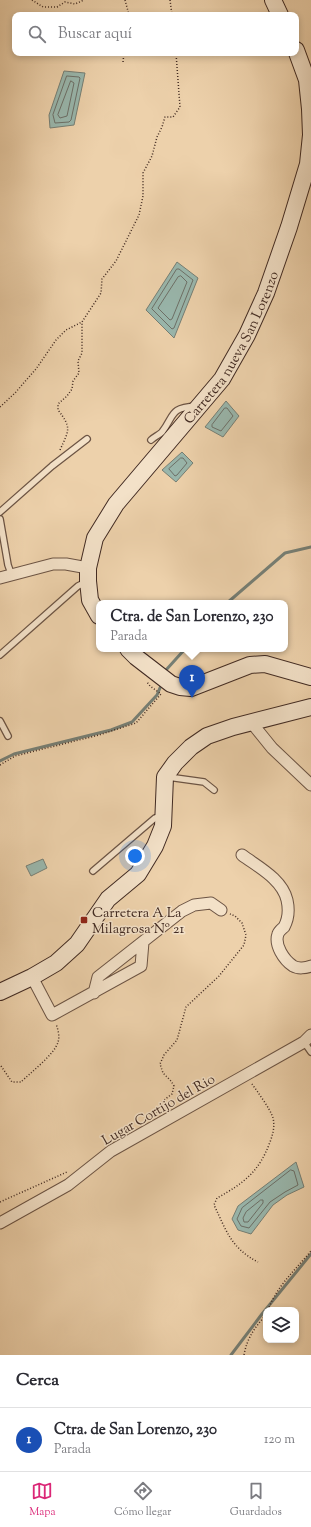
<!DOCTYPE html>
<html lang="es">
<head>
<meta charset="utf-8">
<style>
	:root { --surface:#fff; --page:#f7f7f7; --text:#2b2b33; --muted:#7c7c81; --line:#e1e1e2; --accent:#db2777 }
	body { margin:0; font-family:"Sorts Mill Goudy",serif; background:var(--page); color:var(--text) }
	.controls { position:absolute; right:12px; bottom:12px; display:grid; overflow:hidden; border-radius:8px; box-shadow:0 2px 6px #0003 }
	.controls button { width:36px; height:36px; display:grid; place-items:center; padding:0; border:0; border-bottom:1px solid var(--line); background:var(--surface); color:var(--text); font:20px sans-serif }
	.you { position:absolute; left:135px; top:856px; width:14px; height:14px; margin:-10px; border:3px solid #fff; border-radius:50%; background:#1a73e8; box-shadow:0 0 0 6px #1a73e833 }
	.badge { display:grid; place-items:center; width:26px; height:26px; border-radius:50%; background:var(--accent); color:#fff; font-size:13px; font-weight:700 }
	.pin { position:absolute; translate:-50% -33px; filter:drop-shadow(0 1px 2px #0008) }
	.pin::after { content:''; position:absolute; top:21px; width:14px; height:12px; background:inherit; clip-path:polygon(0 0,100% 0,50% 100%) }
	.popup { position:absolute; left:96px; top:600px; width:192px; height:52px; box-sizing:border-box; display:grid; place-content:center; border-radius:8px; background:var(--surface); filter:drop-shadow(0 1px 3px #0005); font-size:13px; white-space:nowrap; color:var(--muted) }
	.popup b { font-size:15px; color:var(--text) }
	.popup::after { content:''; position:absolute; left:50%; top:100%; margin-left:-8px; border:8px solid transparent; border-top-color:var(--surface) }
	.list { margin:0; padding:0; list-style:none }
	h2 { display:flex; justify-content:space-between; align-items:center; height:52px; margin:0; padding:0 16px; font-size:17px }
	h2 small { font-size:13px; font-weight:400; color:var(--muted) }
	.list li { display:grid; grid-template-columns:26px 1fr auto; gap:12px; align-items:center; box-sizing:border-box; height:64px; padding:0 16px; border-top:1px solid var(--line) }
	.list b { display:block; font-size:15px; white-space:nowrap }
	.list p { margin:0; font-size:13px; white-space:nowrap; color:var(--muted) }
	.list em { font-size:13px; font-style:normal; color:var(--muted) }
	.icon { flex:none; width:22px; height:22px; fill:none; stroke:currentColor; stroke-width:2; stroke-linecap:round; stroke-linejoin:round }
	.map { position:relative; flex:none; width:311px; height:1355px; overflow:hidden }
	.search { position:absolute; background:var(--surface); box-shadow:0 2px 6px #0003; left:12px; right:12px; top:12px; height:44px; display:flex; align-items:center; gap:10px; box-sizing:border-box; padding:0 14px; border-radius:8px; color:var(--muted); font-size:15px }
	.sheet { height:116px; background:var(--surface) }
	nav { display:flex; justify-content:space-around; align-items:center; box-sizing:border-box; height:56px; border-top:1px solid var(--line); background:var(--surface); font-size:11px; color:var(--muted) }
	nav a { display:grid; justify-items:center; gap:2px }
	nav .on { color:var(--accent) }
	.map>svg:first-child { display:block }
</style>
</head>
<body>
<div class="map">
<svg width="311" height="1355" viewBox="0 0 311 1355">
	<rect width="100%" height="100%" fill="#edd1ab"/>
	<filter id="stains"><feTurbulence type="fractalNoise" baseFrequency=".005" numOctaves="4"/><feColorMatrix values="0 0 0 0 .2 0 0 0 0 .09 0 0 0 0 .02 0 0 0 .5 -.17"/></filter>
	<radialGradient id="worn" r=".72"><stop offset=".6" stop-color="#630" stop-opacity="0"/><stop offset="1" stop-color="#630" stop-opacity=".3"/></radialGradient>
	<path fill="#99b7ad" stroke="#767f75" d="M64,71l21,2 -11,52 -24,3 -1,-13z
		M177,262l21,16 -24,60 -28,-28z
		M226,401l13,15 -16,21 -18,-10z
		M182,452l11,11 -17,19 -14,-12z
		M43,859l4,9 -16,8 -5,-10z
		M296,1162l8,25 -17,8 -14,10 -22,29 -13,-4 -6,-11 6,-13z"/>
	<g fill="none" stroke-linecap="round" stroke-linejoin="round">
		<path stroke="#6d7068" stroke-width="1" d="M67,76l12,1 1,1 -9,42 -2,2 -14,1 -2,-8z
			M71,81l3,2 -7,33 -7,2 -2,-3z
			M177,269h2l14,11 -19,48 -2,1 -20,-20z
			M181,276l6,6 -15,37 -2,1 -12,-12 20,-31z
			M225,408h2l6,8 -12,15 -9,-4v-2z
			M181,458h2l4,5 -10,12 -2,1 -6,-7z
			M291,1170l3,1 4,14 -13,7 -15,10 -21,26 -8,-2 -4,-7 5,-11z
			M261,1200h2v3l-15,19h-4l-1,-4 3,-6z"/>
		<path stroke="#767f75" stroke-width="3" d="M227,603l58,-50 26,-6
			M165,674l1,-4 19,-21
			M0,761l14,-7 97,-24 21,-8 25,-27 5,-12
			M231,1355l31,-41 49,-60"/>
		<g stroke="#6c5444" stroke-width="8">
			<path id="lane" d="M151,440c3,-3 8,-5 11,-8 13,-17 7,-24 34,-26
				M0,512l52,-46 35,-27
				M0,519l8,46 4,11
				M0,655l78,-69 8,-4
				M0,721l8,15
				M168,777l36,5 10,8
				M93,871l62,-53 6,-2
				M304,1042l7,10"/>
		</g>
		<g stroke="#6c5444" stroke-width="13">
			<path id="street" d="M0,578l53,-14h13l22,4
				M251,722l21,26 39,37
				M242,855c16,12 40,24 45,45 2,9 2,18 -3,27 -2,2 -5,4 -6,7 -4,11 6,26 15,32 5,3 13,2 18,0
				M32,977l20,38 89,-49 2,-24
				M94,993l4,-16 84,-66 12,-6 17,-2 10,7
				M0,1223l68,-38 43,-34 193,-109 7,-7"/>
		</g>
		<g stroke="#412a22" stroke-width="18">
			<g id="secondary">
				<path d="M273,0l7,15"/>
				<path id="s1" d="M99,616l-9,-16 -2,-19v-13l7,-30 21,-34 106,-125 25,-44 19,-42 23,-66 19,-63 3,-29 -1,-26 -3,-29 -11,-30"/>
				<path d="M128,649l8,8 35,27 9,3 11,1 59,-23 15,-1 46,13"/>
				<path d="M0,992l32,-15 24,-14 21,-19 31,-45 30,-25 17,-28 8,-20 2,-49 10,-14 16,-16 16,-11 26,-9 78,-20"/>
			</g>
		</g>
		<path stroke="#412a22" stroke-width="1.5" stroke-dasharray="1 2" stroke-linecap="butt" d="M32,0l11,7h14l8,-5 10,2 9,-4
			M125,0l4,15
			M170,0l2,15
			M123,62l1,-9
			M0,407l15,-14 21,-24 20,-29 10,-10 16,-8
			M60,450c9,-20 12,-22 -2,-40v-6l9,-8 5,-7 1,-8 6,-8 -1,-12 4,-8v-31l19,-29 1,-14 14,-18 23,-46 4,-19v-23l9,-17 5,-19 5,-10 3,-10h8l7,-10 -4,-54
			M0,765l15,-9 84,-21 37,-12 25,-29 -11,-8 -3,-4
			M1,1066l11,16h9c9,-9 34,-28 37,-40 2,-5 0,-13 -2,-18
			M252,1084c5,7 19,26 21,34 2,8 0,16 -3,24 -11,30 -26,41 -53,56l-3,7c13,27 17,43 44,57
			M157,1113l7,-13 8,-6 2,-8 -3,-5 -8,-8 -3,-9 4,-9 13,-15 9,-33 33,-31 25,-31 2,-10 -4,-12 -7,-7 -5,-2
			M0,1202l67,-30
			M268,1310c9,-24 27,-40 43,-59
			M244,1355c3,-17 11,-28 22,-40"/>
		<use href="#lane" stroke="#f3e1c8" stroke-width="5.5"/>
		<use href="#street" stroke="#f3e1c8" stroke-width="11"/>
		<use href="#secondary" stroke="#f3e1c8" stroke-width="16"/>
	</g>
	<rect fill="#8f2418" stroke="#f3e1c8" stroke-width="1.5" x="80" y="916" width="8" height="8" rx="2"/>
	<g text-anchor="middle" stroke-width="3" stroke-linejoin="round" paint-order="stroke">
		<g font-size="14" fill="#412a22" stroke="#f3e1c8">
			<text dy="5" stroke="none"><textPath href="#s1" startOffset="317">Carretera nueva San Lorenzo</textPath></text>
			<text transform="translate(158 1109) rotate(-30)" y="5">Lugar Cortijo del Rio</text>
		</g>
		<g font-size="14" fill="#412a22" stroke="#f3e1c8" text-anchor="start">
			<text x="92" y="917">Carretera A La<tspan x="92" dy="16">Milagrosa Nº 21</tspan></text>
		</g>
	</g>
	<rect width="100%" height="100%" filter="url(#stains)"/>
	<rect width="100%" height="100%" fill="url(#worn)"/>
</svg>
<div class="controls">
<button><svg class="icon" aria-label="layers" viewBox="0 0 24 24"><path d="M12 4l9 5-9 5-9-5zM3 14l9 5 9-5"/></svg></button>
</div>
<div class="you"></div>
<div class="pin badge" style="left:192px;top:698px;background:#1a4fb4">1</div>
<div class="popup"><b>Ctra. de San Lorenzo, 230</b>Parada</div>
<div class="search"><svg class="icon" aria-label="search" viewBox="0 0 24 24"><circle cx="10" cy="10" r="6"/><path d="M15 15l6 6"/></svg>Buscar aquí</div>
</div>
<section class="sheet">
<h2>Cerca<small></small></h2>
<ul class="list">
<li><span class="badge" style="background:#1a4fb4">1</span><div><b>Ctra. de San Lorenzo, 230</b><p>Parada</p></div><em>120 m</em></li>
</ul>
</section>
<nav>
<a class="on"><svg class="icon" aria-label="map" viewBox="0 0 24 24"><path d="M3 6l6-2 6 2 6-2v14l-6 2-6-2-6 2zM9 4v14M15 6v14"/></svg>Mapa</a>
<a><svg class="icon" aria-label="directions" viewBox="0 0 24 24"><path d="M12 3l9 9-9 9-9-9zM9 14v-3h6M13 9l2 2-2 2"/></svg>Cómo llegar</a>
<a><svg class="icon" aria-label="saved" viewBox="0 0 24 24"><path d="M7 4h10v16l-5-4-5 4z"/></svg>Guardados</a>
</nav>
</body>
</html>
